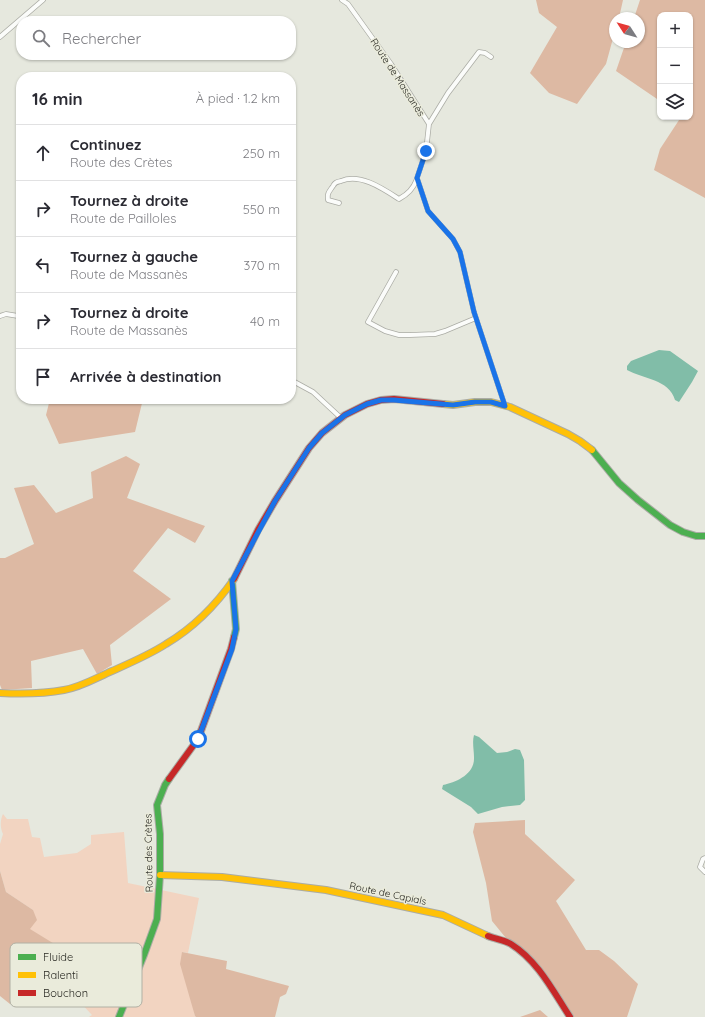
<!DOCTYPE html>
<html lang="fr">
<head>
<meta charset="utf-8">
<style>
	:root { --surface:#fff; --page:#f7f7f7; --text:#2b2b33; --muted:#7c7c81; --line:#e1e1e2 }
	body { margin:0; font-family:Quicksand,sans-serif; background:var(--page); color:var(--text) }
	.controls { position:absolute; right:12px; top:12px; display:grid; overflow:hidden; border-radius:8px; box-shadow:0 1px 3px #0004 }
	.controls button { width:36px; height:36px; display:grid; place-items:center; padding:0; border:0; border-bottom:1px solid var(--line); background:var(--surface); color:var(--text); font:20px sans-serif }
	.compass { position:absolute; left:609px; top:12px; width:36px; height:36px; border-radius:50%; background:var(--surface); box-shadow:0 1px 3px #0004; rotate:306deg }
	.stop { position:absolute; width:12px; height:12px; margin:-9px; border:3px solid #1a73e8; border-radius:50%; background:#fff }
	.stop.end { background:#1a73e8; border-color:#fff; box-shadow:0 1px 4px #0008 }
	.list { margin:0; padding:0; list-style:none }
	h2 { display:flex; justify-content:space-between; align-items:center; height:52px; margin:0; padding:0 16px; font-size:17px }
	h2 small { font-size:13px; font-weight:400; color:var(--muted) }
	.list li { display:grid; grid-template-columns:26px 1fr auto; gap:12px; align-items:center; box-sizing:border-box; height:56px; padding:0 16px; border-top:1px solid var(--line) }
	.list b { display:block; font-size:15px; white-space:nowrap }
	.list p { margin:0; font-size:13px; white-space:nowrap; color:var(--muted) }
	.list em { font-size:13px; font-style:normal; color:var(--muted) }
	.icon { flex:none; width:22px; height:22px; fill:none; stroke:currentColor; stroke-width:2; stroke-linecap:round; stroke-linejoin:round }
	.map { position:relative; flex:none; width:705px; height:1017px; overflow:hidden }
	.search { position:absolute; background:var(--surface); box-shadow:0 1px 3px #0004; left:16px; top:16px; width:280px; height:44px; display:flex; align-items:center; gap:10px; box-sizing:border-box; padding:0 14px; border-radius:16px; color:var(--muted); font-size:15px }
	.panel { position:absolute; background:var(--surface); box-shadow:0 1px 3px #0004; left:16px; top:72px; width:280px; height:332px; border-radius:16px }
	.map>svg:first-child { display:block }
</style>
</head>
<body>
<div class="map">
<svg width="705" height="1017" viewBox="0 0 705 1017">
	<rect width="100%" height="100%" fill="#e6e8de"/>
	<path fill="#f2d4c1" d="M3,814l4,5h21l4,18 8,1 4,19 33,-4 14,-9v-9l33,-3 4,51 71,15 -11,55 -6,-1 13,64 1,1h-107l3,-2 -13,-14 -7,-5 8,-13 17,-13 -68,-41 4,-19 -27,-18 -6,-21v-27l3,-10c-3,-6 -3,-14 0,-20z"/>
	<path fill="#ddb9a3" d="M536,0h87l-4,18h-4v13l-9,33 -29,40 -28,-11 -19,-20 27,-46 -18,-14z
		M640,0h65v198l-51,-28 6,-21 21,-32h9v-102h-30v86l-44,-30 10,-29h13v-24h-5z
		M50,399h93l-8,33 -76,12 -13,-29z
		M126,456l14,8 -13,34 78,28 -10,17 -27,-15 -35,43 38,28 -61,46 2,20 -15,9 -14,-25 -52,12 1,27 -30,2 -2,-5v-127h5l29,-14 -20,-56 20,-3 22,28 37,-15 -2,-26z
		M525,820v14l50,46 -19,21 30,49h13l15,11 24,23 -11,33h-57l-28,-43 -32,-31 -18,-22 -6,-38 -13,-51 2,-9z
		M0,871l6,21 27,18 4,10 -7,9 67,41 -17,13 -8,13 -13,-10 -49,18 -10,-8z
		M182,952l45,9 -1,8 63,17 -3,8 -6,3 -5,20h-79l-1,-1 -15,-52z
		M540,1010l8,7h-28z"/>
	<path fill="#81bda8" d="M659,350l11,1 28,20 -6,11 -13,20 -4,-2c-6,-21 -32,-21 -48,-30v-4l4,-5z
		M474,735l5,2 18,16 10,-1 8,-3 5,1 4,10 1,40 -5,5 -18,2 -24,7 -7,-7 -29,-18 1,-4c14,-3 32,-11 31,-28 0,-7 -2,-15 0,-22z"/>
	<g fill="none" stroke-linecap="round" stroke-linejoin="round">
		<g stroke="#abaca5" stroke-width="5.5">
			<path id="street" d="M342,0l6,4 43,60 38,60 -3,27 -9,27 11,33 25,28 7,13 14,60 31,94
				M0,37l43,-37
				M429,124l19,-31 28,-37 3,-4 6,1 6,4
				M339,203l-11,-3c-1,-7 1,-8 5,-14 2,-4 4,-4 8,-5 19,-8 41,7 58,18 9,-5 14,-10 18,-20
				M396,272l-28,50 17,9 14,4h11l25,-1 10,-3 31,-13
				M0,316l6,-2 12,2 3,4
				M291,380l22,12 28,26
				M705,858l-2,1 -3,8 5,5"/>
		</g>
		<g stroke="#abaca5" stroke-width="8">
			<path id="fast" d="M592,450l27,33 19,17 32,25 13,7 13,4h9
				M232,581l4,48 -2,8
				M119,1017l25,-62 13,-36 3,-44v-41l-3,-29 8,-20 4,-6"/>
		</g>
		<g stroke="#abaca5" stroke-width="8">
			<path id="slow" d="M443,404l10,1 22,-3h16l19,5 58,27 12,7 12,9
				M0,693c21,1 43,1 64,-3 17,-3 32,-12 48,-19 18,-8 37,-16 54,-27 27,-16 50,-39 68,-65
				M160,875l62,2 104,13 117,25 45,21"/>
		</g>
		<g stroke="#abaca5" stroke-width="8">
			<path id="jam" d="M234,579l24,-49 17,-29 34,-53 13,-15 23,-18 22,-11 14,-4 13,-1 49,5
				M169,779l29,-40 33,-90 3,-12
				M488,936c7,3 17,4 23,8 27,17 42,47 59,73"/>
		</g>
		<use href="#street" stroke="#fbfcfa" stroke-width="4"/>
		<use href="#fast" stroke="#4caf50" stroke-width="6"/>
		<use href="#slow" stroke="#ffc107" stroke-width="6"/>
		<use href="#jam" stroke="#c62828" stroke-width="6"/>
	</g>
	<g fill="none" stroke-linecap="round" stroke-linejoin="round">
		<path stroke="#1a73e8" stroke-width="5" d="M198,739l34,-90 4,-20 -4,-48 43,-80 34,-53 13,-15 23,-18 22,-11 14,-4h13l59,5 22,-3h16l14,4 -31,-94 -14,-60 -7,-13 -25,-28 -11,-33 9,-27"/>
	</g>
	<g text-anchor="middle" stroke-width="3" stroke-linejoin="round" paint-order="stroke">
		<g font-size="10" fill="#282822" stroke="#eaebdb">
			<text transform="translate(398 77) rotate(57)" y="4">Route de Massanès</text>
			<text transform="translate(148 853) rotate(-91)" y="4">Route des Crètes</text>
			<text transform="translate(388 893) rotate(12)" y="4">Route de Capials</text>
		</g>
	</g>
	<rect x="10" y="943" width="132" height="64" rx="6" fill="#eaebdb" stroke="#b0b0a4" stroke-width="1"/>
	<rect x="18" y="954" width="18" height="6" fill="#4caf50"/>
	<rect x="18" y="972" width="18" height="6" fill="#ffc107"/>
	<rect x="18" y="990" width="18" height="6" fill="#c62828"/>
	<g font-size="11" fill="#282822">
		<text x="43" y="961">Fluide</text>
		<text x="43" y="979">Ralenti</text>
		<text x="43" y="997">Bouchon</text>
	</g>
</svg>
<div class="controls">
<button>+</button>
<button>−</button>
<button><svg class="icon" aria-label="layers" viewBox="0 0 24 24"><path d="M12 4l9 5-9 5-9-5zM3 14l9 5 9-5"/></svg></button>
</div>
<svg class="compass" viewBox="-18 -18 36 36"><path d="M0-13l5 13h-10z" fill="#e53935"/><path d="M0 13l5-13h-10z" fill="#7c7c81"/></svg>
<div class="stop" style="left:198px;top:739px"></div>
<div class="stop end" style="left:426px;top:151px"></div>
<div class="search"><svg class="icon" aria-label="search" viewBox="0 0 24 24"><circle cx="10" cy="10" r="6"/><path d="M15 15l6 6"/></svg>Rechercher</div>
<section class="panel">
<h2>16 min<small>À pied · 1.2 km</small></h2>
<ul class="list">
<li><svg class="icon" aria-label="ahead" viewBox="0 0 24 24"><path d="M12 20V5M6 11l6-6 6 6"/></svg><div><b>Continuez</b><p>Route des Crètes</p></div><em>250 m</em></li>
<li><svg class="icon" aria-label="right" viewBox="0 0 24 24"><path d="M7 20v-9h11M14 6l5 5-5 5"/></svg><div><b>Tournez à droite</b><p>Route de Pailloles</p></div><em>550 m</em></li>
<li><svg class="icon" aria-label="left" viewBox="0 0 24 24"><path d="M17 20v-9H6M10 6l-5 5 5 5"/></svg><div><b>Tournez à gauche</b><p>Route de Massanès</p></div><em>370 m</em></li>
<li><svg class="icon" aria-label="right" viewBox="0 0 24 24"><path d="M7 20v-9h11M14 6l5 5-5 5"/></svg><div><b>Tournez à droite</b><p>Route de Massanès</p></div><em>40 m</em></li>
<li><svg class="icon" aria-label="arrive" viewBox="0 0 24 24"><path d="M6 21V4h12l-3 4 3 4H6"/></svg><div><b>Arrivée à destination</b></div></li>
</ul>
</section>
</div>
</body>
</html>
